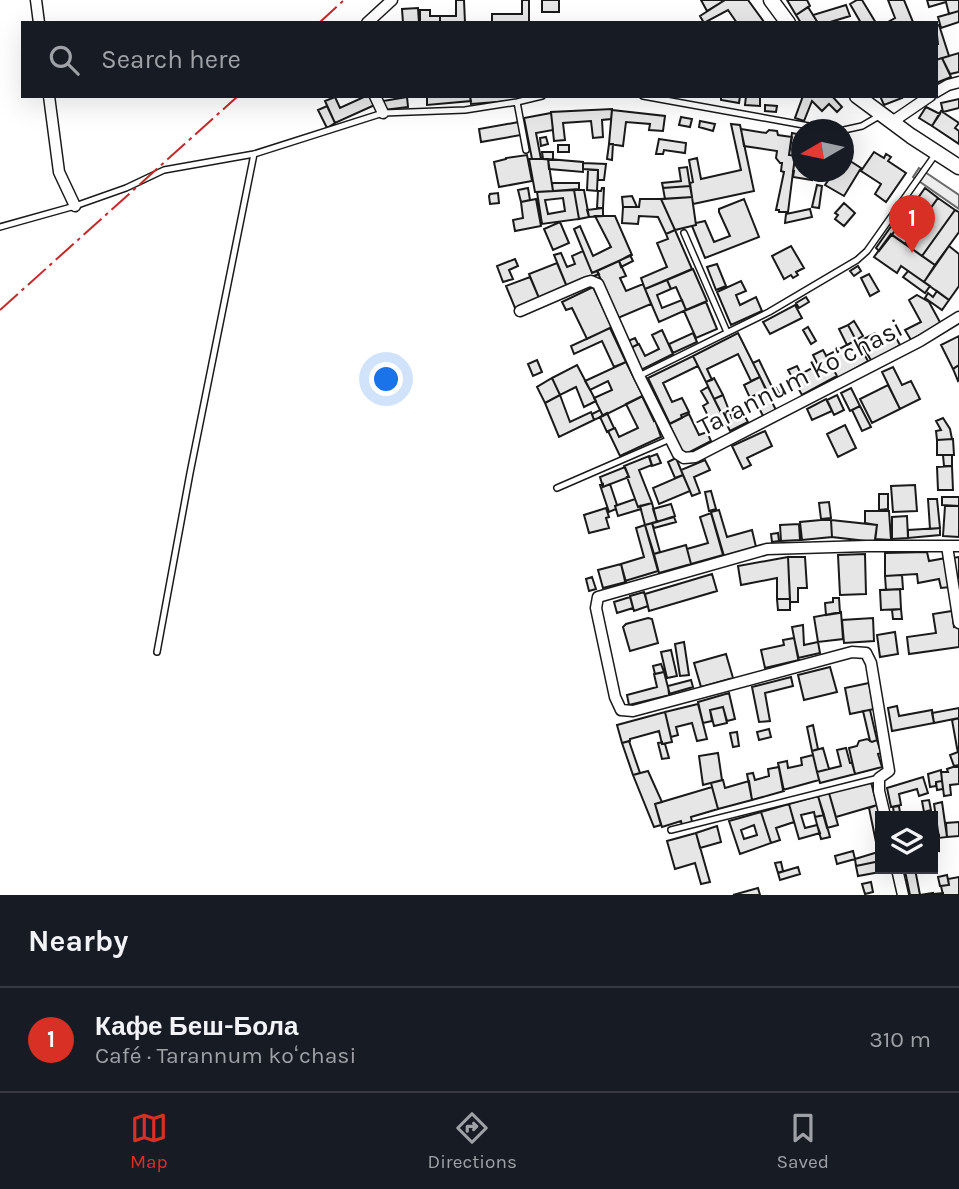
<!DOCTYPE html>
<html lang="en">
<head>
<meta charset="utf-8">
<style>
	:root { --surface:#171b24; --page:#20242c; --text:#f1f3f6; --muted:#9ea1a6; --line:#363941; --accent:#d93025 }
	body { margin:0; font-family:Karla,sans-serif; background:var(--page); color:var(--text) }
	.controls { position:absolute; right:21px; bottom:21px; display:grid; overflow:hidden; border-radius:0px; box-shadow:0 7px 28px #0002 }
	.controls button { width:63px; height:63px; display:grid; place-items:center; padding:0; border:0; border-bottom:2px solid var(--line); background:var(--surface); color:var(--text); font:35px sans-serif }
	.compass { position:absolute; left:791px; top:119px; width:63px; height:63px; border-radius:50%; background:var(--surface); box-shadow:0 7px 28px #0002; rotate:261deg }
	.you { position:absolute; left:387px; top:380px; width:24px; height:24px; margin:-18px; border:5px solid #fff; border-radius:50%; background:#1a73e8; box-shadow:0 0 0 10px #1a73e833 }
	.badge { display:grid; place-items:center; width:46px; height:46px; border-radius:50%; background:var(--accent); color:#fff; font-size:23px; font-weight:700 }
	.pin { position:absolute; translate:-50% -58px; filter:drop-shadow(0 2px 4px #0008) }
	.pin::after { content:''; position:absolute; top:37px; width:24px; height:21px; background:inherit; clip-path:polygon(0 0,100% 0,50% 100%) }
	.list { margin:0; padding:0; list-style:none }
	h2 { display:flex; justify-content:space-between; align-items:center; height:91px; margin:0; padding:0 28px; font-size:30px }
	h2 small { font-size:23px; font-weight:400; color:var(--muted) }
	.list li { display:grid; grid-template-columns:46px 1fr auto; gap:21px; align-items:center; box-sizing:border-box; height:105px; padding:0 28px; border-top:2px solid var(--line) }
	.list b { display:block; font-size:26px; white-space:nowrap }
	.list p { margin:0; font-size:23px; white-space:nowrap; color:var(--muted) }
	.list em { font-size:23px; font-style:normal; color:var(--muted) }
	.icon { flex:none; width:38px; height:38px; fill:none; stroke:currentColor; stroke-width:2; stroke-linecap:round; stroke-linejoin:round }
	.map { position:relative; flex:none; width:959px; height:895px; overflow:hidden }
	.search { position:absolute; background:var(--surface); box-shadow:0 7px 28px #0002; left:21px; right:21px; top:21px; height:77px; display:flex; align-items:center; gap:18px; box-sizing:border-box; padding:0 24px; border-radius:0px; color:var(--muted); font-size:26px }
	.sheet { height:196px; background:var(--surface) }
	nav { display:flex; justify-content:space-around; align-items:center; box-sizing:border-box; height:98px; border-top:2px solid var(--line); background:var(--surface); font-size:19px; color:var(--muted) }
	nav a { display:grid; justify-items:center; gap:4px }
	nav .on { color:var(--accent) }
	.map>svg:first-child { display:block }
</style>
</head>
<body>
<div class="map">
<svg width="959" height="895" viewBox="0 0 959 895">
	<rect width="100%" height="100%" fill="#fff"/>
	<path fill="#ededed" stroke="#6a6a6a" stroke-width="2" d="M919,168l40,27v14l-46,-32z"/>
	<path fill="#e6e6e6" stroke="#1a1a1a" stroke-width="2" fill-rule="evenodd" d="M456,0h8l1,23h-25v-7h16z
		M522,0h7v23h-37v-9h30z
		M542,0h17v12h-17z
		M701,0h24l-18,11z
		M725,0h23l16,22 -27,1 -9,-13 -24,13 -4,-7z
		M787,0h20l3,6 -14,9z
		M857,0h5l14,23h-15l-11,-19z
		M888,0h16l9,22 -27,1 9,-5z
		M927,0h32v11l-10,3 -3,-12 -17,5z
		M846,5l4,11 -23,7h-9l-5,-8z
		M808,7l10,16h-17l-5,-8z
		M418,8l1,15h-16l-1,-14z
		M420,10h10v6h10v7h-20z
		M959,11v11l-18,6 -3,-11z
		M939,25l10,31 -13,4v-16h2l-2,-18z
		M959,53v19l-9,2 -8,-16z
		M942,58l9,19 -15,6v-23z
		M366,96h7l4,8 -42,19 -10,-22 10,-4 5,11z
		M427,96h43l1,5 -44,4z
		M470,96h51l1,4 -51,4z
		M721,96h19l-1,7 -18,-3z
		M746,96h14v10l-15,-1z
		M803,96h29l10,11 -5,5 -8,-8 -7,7 -10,-10 -8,20 -9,-3z
		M880,96h21l1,2 -18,7z
		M407,97l1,10 -24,3 -1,-9z
		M959,99v9l-16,4 -2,-9z
		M765,105l12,1 -1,6 -11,-1z
		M327,106l8,17 -8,5 -9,-18z
		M926,107l14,7 -8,12 -13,-8z
		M612,109l-1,10 -9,1 1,17 -10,1 -2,-17 -28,2 2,17 -11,1 -3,-29z
		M612,110l53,6 -2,15 -14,-1 1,-6 -24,-2 -3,24 -14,-2z
		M941,111l18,12 -4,5 4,3v13l-27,-18z
		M551,113l2,17 -17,3 5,26h-9l-8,-41z
		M681,117l11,2 -2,8 -11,-2z
		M700,121l15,3 -2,7 -14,-4z
		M519,122l2,13 -40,7 -2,-13z
		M731,124l9,1 14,66 -61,13 -3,-21 3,-1 -4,-22 8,-2 4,21 40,-9z
		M741,129l25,4 3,-3 8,1 1,4 14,2 -3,18 6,1 -7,56h-9v-2h-3l8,-38 -3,-1 1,-8h-2l-4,-5 1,-7 -33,-5z
		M792,133l10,2v12l-5,-1 -1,10 -7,-1z
		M546,137l2,7 -7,2 -1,-8z
		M659,139l27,4 -1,10 -21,-3 -1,4h-7z
		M609,144h4l-1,16 -5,-1z
		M558,145h11v7h-11z
		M542,152h11v8l-10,-1z
		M874,152l10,6 2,-4 5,3 -3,4 18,12 -20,29 -11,-8 6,-10 -20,-13z
		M796,153l6,1v18h11l-1,8 -19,-3 1,-6h-1z
		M527,155l5,26 -33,6 -5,-25 12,-3v-1z
		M844,157l17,11 -17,28 -19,-11 9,-13h10z
		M529,159h19l5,32 -18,1z
		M548,159l35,3v10l-34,-3z
		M583,163l23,1 -2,16h-6v-10l-15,-1z
		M687,167l3,19 -27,2 -1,-5 19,-2 -2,-13z
		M588,170h10l-1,21 -10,-1z
		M552,183h27v6l-26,2z
		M817,185l5,1 -3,22 -7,-1z
		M690,186l2,11 -27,2 -2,-11z
		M528,188l2,12 -9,2 -3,-12z
		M602,188h2l-1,20h-6l1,-17h3z
		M925,188l13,10 -33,46 -13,-9z
		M574,190l5,29 -37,5 -5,-32zM563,198l2,13 -17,3 -3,-14z
		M574,190h10l5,27 -10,2z
		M498,193l1,10 -9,1 -1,-8 1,-2z
		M632,196l5,11h-14l-1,-10z
		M692,197l4,28 -21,5 -14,-31z
		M938,198l17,12 -33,46 -17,-12z
		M536,199l5,27 -26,5 -2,-11 10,-2 -2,-16z
		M640,199h21l14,31 -9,4 -8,-17 -19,-1 -1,8 -16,-1 1,-16h16z
		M744,199l15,38 -54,21 -13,-32 4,-1v-2l9,-2 9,21 16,-6 -11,-24v-3z
		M844,203l11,10 -11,13 -9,-7 3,-4 -3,-2z
		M603,208v8l-14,1 -2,-7z
		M810,209l2,8 -27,6 1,-9z
		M955,210l4,2v20l-24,33 -13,-9z
		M595,216h20l17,39 -40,18 -18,-44 6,-3 13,30 18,-9z
		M560,222l9,21 -16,7 -9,-21z
		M892,225l5,3 -18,23 -3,-3z
		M675,230l17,39 -47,20 -4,-11 26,-11 -10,-24 11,-4 -2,-5z
		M891,234l44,31 -11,17 -23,-16 -4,7 -23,-16z
		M791,246l13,22 -8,4 2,3 -5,3 -2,-3 -7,4 -12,-23z
		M949,246l10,8v32l-10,14 -25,-18z
		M583,251l9,22 5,-2 2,3 -32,13 -13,-32 7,-2 6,14 8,-3 -3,-8z
		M630,255l3,6 -12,6 -2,-6z
		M515,259l3,7 -9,4 4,9 -10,3 -6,-16z
		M619,261l7,15 -6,2 6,13 17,-7 8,20 -33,14 -21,-47z
		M557,263l10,24 -28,11 -10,-24z
		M717,264l9,22 -10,4 -9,-23z
		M858,266l3,5 -7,5 -4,-5z
		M693,269l14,32 -21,9 -10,-23 -5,2 -4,-9z
		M908,271l22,15 -5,7 -22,-16z
		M869,274l10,17 -9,5 -9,-18z
		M530,277l9,21 -24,10 -9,-22z
		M667,280l4,9 -14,6 5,13 20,-8 4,10 -27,12 -14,-33z
		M741,281l5,10 -10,4 4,10 16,-8 6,14 -31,14 -14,-33z
		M593,287l19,40 -25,12 -15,-31 -6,2 -4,-8z
		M937,291l12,9 -7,10 -17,-12 3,-5 5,4z
		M917,295l12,7 12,22 -30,16 -6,-10 16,-8 -12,-22z
		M806,297l3,5 -10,6 -3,-5z
		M706,302l11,27 -21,9 -12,-27z
		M795,305l7,13 -32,16 -7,-12z
		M854,321l9,15 -7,4 -8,-15z
		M848,325l8,15 -9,5 -8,-16z
		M808,327l8,14 -5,3 -8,-14z
		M610,328l16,34 -12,5 -12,-26 -28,13 -3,-8z
		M662,330l11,24 -32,16 -11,-22 9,-4 6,12 14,-7 -7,-14z
		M693,333l4,9 -24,11 -4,-9z
		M738,333l22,44 -9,4 -13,-27 -31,15 5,11 -6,2 -13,-26z
		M875,333l6,11 14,-8 5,9 -28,17 -12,-21z
		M959,336v29l-6,4 -12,-24z
		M635,338l3,6 -7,4 -3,-7z
		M856,340l12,21 -30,17 -12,-22z
		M823,350l14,26 -35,19 -14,-25 9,-4 4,8 17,-9 -5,-10z
		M693,356l5,10 -35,17 9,19 10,-4 7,14 -8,3 1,3 -12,6 -22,-46z
		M537,360l5,12 -9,4 -5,-12z
		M759,360l14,29 3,-1 4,7 -9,4 -18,-36z
		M626,362l17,34 -40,20 -9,-18 18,-8 -4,-9 -18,9 -5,-9z
		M577,365l19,36 -12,6 -8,-20 -16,8 -8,-17z
		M959,365v15l-1,1 -5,-12z
		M893,367l9,18 9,-4 9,18 -20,10 -18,-37z
		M760,377l6,13 -16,8 -6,-13z
		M552,378l8,17 -15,8 -8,-16z
		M714,378l9,17 -9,4 -8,-17z
		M888,385l12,24 -28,14 -12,-24z
		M708,387l19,37 -12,6 -12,-24 5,-3 -7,-12z
		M851,388l9,18 -10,5 -9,-18z
		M766,390l10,20 -13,6 -10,-20z
		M560,395l10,27 21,-10 3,8 -35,17 -14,-34z
		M723,395l9,23 11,-5 5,9 -18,9 -16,-32z
		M837,395l7,15 -10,5 -7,-15z
		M642,396l12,25 1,-1 6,17 -41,19 -12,-25 7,-3 4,9 19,-9 -12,-24z
		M826,399l6,12 -20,9 -5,-11z
		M860,406l11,21 -9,4 -10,-21z
		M600,410l3,6 -9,4 -2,-6z
		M607,413l7,15 -7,4 -7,-15z
		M689,414l10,21 8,-3 4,9 -27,14 -15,-31z
		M943,418l7,11 2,10 -15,1 -1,-9 5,-1 -5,-9z
		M845,425l11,23 -18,9 -11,-23z
		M765,431l7,15 -25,12 4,7 -8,4 -11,-23z
		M953,439l1,16h-17v-15z
		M657,454l4,9 -9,3 -3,-9z
		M943,455h9v11h-8z
		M649,456l3,9 -13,5 13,33 -14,4 -11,-30h2l-5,-11z
		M676,458l7,17 -8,3 -7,-16z
		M705,460l5,10 -16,7 6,16 -8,3 -11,-26z
		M952,466l1,24h-15l-1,-23z
		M625,467l4,10 -26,10 -3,-10z
		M683,475l7,16 -31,13 -6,-16z
		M603,484v3l7,-3 7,21 -2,1 1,3 -7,3 -9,-27z
		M915,485l2,26 -24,1 -2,-26z
		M711,491l5,18 -7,2 -4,-19z
		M879,494h9v15l-9,1z
		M942,497h17v9l-17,-1z
		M635,499l3,8 2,-1 1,3 -23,7 -3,-10z
		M928,499h9l3,29 -10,1z
		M829,502l2,16 -10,1 -2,-16z
		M652,503l5,19 -12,3 -5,-19z
		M671,504l4,12 -18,6 -4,-13z
		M945,506h14v31l-16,-1z
		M606,508l3,9 -3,1 3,10 -20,5 -5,-18z
		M719,510l8,27 25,-7 4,17 -32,9 -13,-44z
		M865,511h24l2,29 -16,-1 2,-14 -12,-2z
		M711,513l12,42 -32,9 -4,-15 21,-6 -8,-26z
		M907,516l1,22 -16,1v-22z
		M674,517l2,5 -22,6 -2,-5z
		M821,520h10l1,17 -30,3 -2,-18z
		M831,520l46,5 -2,17 -43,-5z
		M652,523l8,29 -6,2 -9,-29z
		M799,524l1,16 -19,1 -1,-16z
		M645,525l13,46 -33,10 -4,-17 23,-7 -8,-29z
		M940,528v7l-32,3v-8z
		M778,533l1,8 -7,1 -1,-8z
		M686,545l5,19 -32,9 -5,-19z
		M927,552l2,9 17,-3 4,29 -9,1 -2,-9 -21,4 -1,-9 -32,2v-23z
		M865,554l1,40 -26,1 -2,-40z
		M788,557h17l2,31h-9v14h-8z
		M788,557l2,42h-13v-21l-36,7 -3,-19z
		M959,557v21l-3,1 -4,-21z
		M621,564l5,18 -23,6 -5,-18z
		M712,574l5,17 -68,20 -4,-17z
		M902,575l1,14 -17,1 -1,-14z
		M592,577l4,12 -7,2 -3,-12z
		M900,589l1,20 -20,1 -1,-20z
		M644,592l4,14 -14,5 -4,-15z
		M630,597l3,11 -16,5 -3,-11z
		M833,598h6l1,15 -14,2 -1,-12 8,-1z
		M777,599h13v11h-12z
		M901,609l1,10h-9l-1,-9z
		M952,611l2,16 5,-1v21l-50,7 -2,-17 29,-4 -3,-19z
		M841,612l2,27 -25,3 -4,-25z
		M648,618l4,1 6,24 -28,8 -7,-24 3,-3z
		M873,618l1,23 -30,2 -2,-23z
		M803,625l1,20 14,-3 2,11 -22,5 -6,-31z
		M895,632l3,22 -18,3 -3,-22z
		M794,638l5,22 -34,8 -4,-18 23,-5 -1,-5z
		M684,642l5,33 -9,1 -5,-32z
		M671,650l6,26 -10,2 -6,-26z
		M726,654l7,24 -32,9 -7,-24z
		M661,664l3,8 -9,2 -2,-8z
		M830,667l7,25 -33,8 -6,-25z
		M664,672l6,23 -41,10 -2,-10 30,-8 -3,-13z
		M791,677l2,9 -28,7 5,28 -11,1 -7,-35z
		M691,680l2,7 -24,7 -1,-8z
		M869,683l5,26 -24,5 -5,-26z
		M729,693l6,26 -8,2 -4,-14 -13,3 2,11 -9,2 -5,-21z
		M698,704l9,35 -10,2 -5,-18 -16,4 2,8 -7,2 -6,-25z
		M897,706l2,10 33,-6 2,13 -42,8 -4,-23z
		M723,707l4,16 -13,3 -4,-16z
		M959,708v10l-25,5 -2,-10z
		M870,710l7,30 -5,2 -2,-1 -7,-30z
		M665,712l7,30 -10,2 -3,-13 -29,8v2l-8,2 -5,-18z
		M959,718v30h-2l-5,-28z
		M813,725l5,24 -6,2 -5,-24z
		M769,729l2,8 -12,3 -2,-8z
		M737,732l2,14 -6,1 -3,-14z
		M867,739l5,3 5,-2 4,13 -3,1 4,13 -27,7 -6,-26 8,-2 2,-5z
		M629,741l11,32 -7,2 -11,-32z
		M662,742v2h3l4,14 -7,1 -4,-16z
		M823,748l6,21 -12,3 -5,-21z
		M846,748l4,15h2l3,11 -35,9 -3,-11 24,-6 -4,-16z
		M957,748h2v17l-5,1 -4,-11 8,-3z
		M718,753l4,27 -19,5 -4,-29z
		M813,755l6,25 -36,10 -5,-27 9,-2 1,7 14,-3 -1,-7z
		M779,767l5,24 -32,9 -5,-26 6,-1 2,7 14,-4 -1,-7z
		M953,767h6v17l-9,1 1,10 -7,1 -3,-24h7l-1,-3z
		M941,770l1,11 -6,1v4l-6,1 -2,-13z
		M648,771l14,31 -7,2 6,21 -7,2 -21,-52z
		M923,777l5,16 -9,3 -2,-7 -18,5 2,11 -10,2 -4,-19z
		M723,780l2,8 24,-7 3,19 -34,9 -7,-26z
		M942,781l1,8 -6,1 -1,-8z
		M871,782l6,23 -41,12 -7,-24z
		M712,787l6,22 -27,8 1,5 -10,3 -1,-4 -19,6 -7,-23z
		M829,793l9,32 -11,3 -9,-32z
		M818,796l6,19 -9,2 -1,-5 -13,3 4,13 12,-3 3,8 -21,6 -10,-35z
		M929,800l2,10 -7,2 -2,-11z
		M942,802l5,35 -8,1 -5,-34z
		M789,804l5,18 -18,6 4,12 -9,3 -10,-31z
		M877,805l3,13v34h-2l-9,-44z
		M899,806l1,7 -6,1 -1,-7z
		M761,812l10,31 -31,11 -11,-33zM754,825l3,10 -13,4 -3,-9z
		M824,815l6,22 -9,2 -6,-22z
		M959,822v14l-12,1 -1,-14z
		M717,826l4,16 -21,6 -4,-15z
		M696,833l14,49 -9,2 -6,-21 -20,6 -8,-28z
		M939,835v16l-6,-1v-14z
		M853,851l2,8 -18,5 -2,-8z
		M878,852h2v9l-24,5 -1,-7z
		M880,861v8l11,1 -33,6 -2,-10z
		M781,862l2,9 -5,2 -3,-10z
		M798,867l2,7 -20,6 -2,-7z
		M915,869l5,26 13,-2v1l10,-1v2h-33l-5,-24z
		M947,875l2,10 -9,1 -2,-9z
		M959,877v18h-16l-2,-9 8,-1 -1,-6z
		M871,882l2,10 -8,2 -3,-10z
		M758,888l2,7h-27z"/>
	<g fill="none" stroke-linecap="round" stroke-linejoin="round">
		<g stroke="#1a1a1a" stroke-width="8">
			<path id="lane" d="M643,96l188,34
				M517,102l9,48
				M844,130l18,-4 17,-10
				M0,227l75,-21 51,-18 38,-18 90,-16
				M684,233l43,99
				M639,376l130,-64 88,-52 10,-9 68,-96
				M557,488l113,-49
				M157,652l33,-179 64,-319 129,-41 82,-3 52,-8 25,-6
				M671,830l208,-52"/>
		</g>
		<g stroke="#1a1a1a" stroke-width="13">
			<path id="street" d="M36,0l3,23
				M367,23l25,-23
				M936,92l12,-7 11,-3
				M49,96l10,76 16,34
				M375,96l8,17
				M892,122l38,-26
				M520,311l67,-29 4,-1 7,3 41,92 39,78 6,4 11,-1 225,-116 39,-24
				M947,546l12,77
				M885,816l-6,-25v-13l10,-7 -18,-108 -5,-10 -14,-1 -219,59 -12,-1 -6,-13 -19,-89 2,-11 169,-48 100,-3h92
				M897,869l6,26"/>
		</g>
		<g stroke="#1a1a1a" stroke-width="17">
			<path id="secondary" d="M771,0l17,23
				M857,96l54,40 48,31"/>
		</g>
		<use href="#lane" stroke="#fff" stroke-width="5"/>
		<use href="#street" stroke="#fff" stroke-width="10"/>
		<use href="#secondary" stroke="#fff" stroke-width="14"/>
		<path stroke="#c62828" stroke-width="2" stroke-dasharray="24 5 3.5 5" stroke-linecap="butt" d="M319,23l25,-23
			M0,310l238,-214"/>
	</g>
	<g text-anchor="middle" stroke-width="5" stroke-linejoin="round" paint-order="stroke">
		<g font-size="26" fill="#1a1a1a" stroke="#fff">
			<text transform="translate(800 377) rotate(-27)" y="9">Tarannum koʻchasi</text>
		</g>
	</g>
</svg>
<div class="controls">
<button><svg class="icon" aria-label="layers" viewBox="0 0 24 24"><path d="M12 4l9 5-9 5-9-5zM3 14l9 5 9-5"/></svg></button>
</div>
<svg class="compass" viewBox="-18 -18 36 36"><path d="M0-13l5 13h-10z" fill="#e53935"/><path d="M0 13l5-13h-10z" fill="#9ea1a6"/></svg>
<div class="you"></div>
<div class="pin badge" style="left:912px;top:253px">1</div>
<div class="search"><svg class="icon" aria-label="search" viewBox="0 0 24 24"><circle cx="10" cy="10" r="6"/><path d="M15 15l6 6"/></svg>Search here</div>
</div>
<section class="sheet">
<h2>Nearby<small></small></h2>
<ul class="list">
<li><span class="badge">1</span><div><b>Кафе Беш-Бола</b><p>Café · Tarannum koʻchasi</p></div><em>310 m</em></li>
</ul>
</section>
<nav>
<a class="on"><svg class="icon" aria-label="map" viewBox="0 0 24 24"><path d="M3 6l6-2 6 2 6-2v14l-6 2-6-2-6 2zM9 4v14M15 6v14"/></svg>Map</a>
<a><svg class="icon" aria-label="directions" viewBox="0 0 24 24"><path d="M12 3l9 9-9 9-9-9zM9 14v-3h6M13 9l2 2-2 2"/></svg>Directions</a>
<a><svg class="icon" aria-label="saved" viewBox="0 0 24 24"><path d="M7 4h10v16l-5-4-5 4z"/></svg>Saved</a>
</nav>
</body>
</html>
